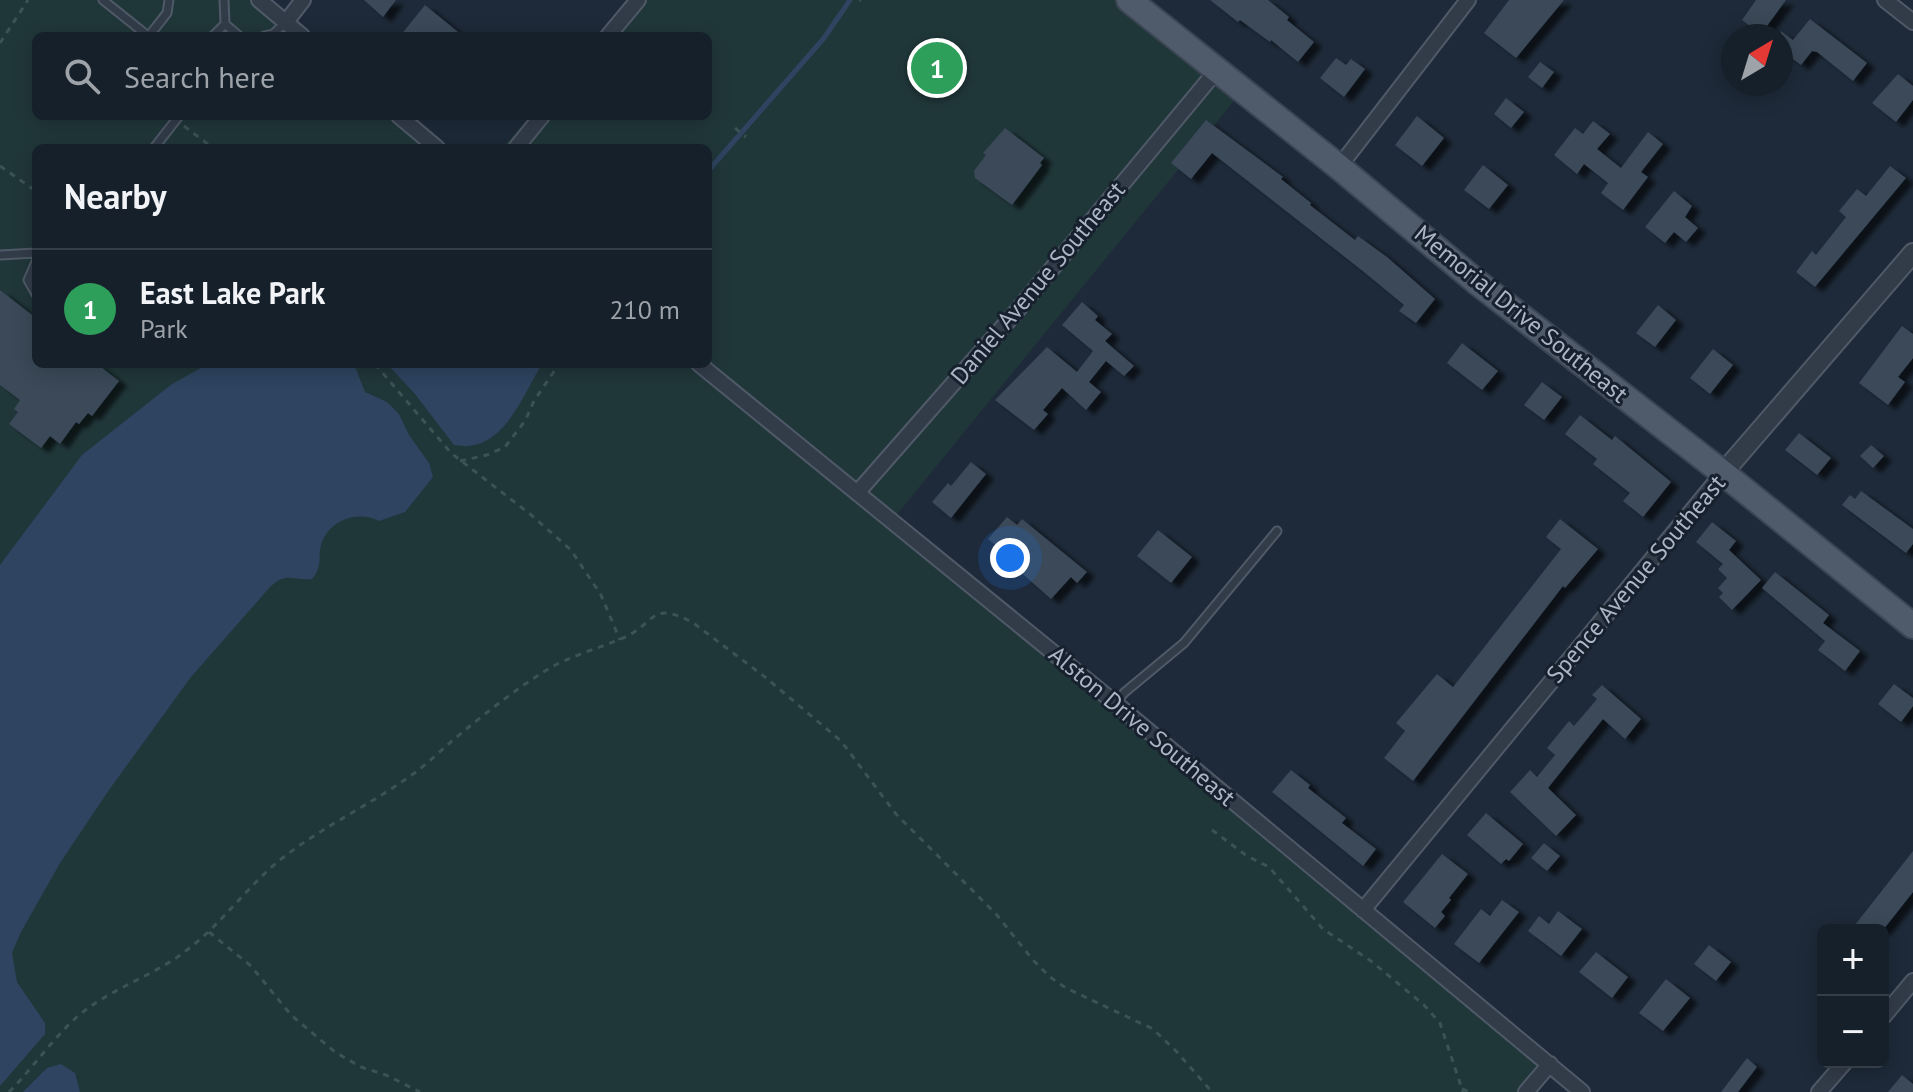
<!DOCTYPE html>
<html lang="en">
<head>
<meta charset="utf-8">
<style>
	:root { --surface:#16202b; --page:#232d37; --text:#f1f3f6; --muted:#9ea3a9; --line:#353e47; --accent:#ea580c }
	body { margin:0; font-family:"PT Sans",sans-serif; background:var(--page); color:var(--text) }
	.controls { position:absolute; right:24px; bottom:24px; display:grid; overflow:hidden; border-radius:12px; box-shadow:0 4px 20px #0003 }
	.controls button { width:72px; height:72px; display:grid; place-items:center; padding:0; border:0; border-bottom:2px solid var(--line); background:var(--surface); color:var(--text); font:40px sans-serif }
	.compass { position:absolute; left:1721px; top:24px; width:72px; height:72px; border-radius:50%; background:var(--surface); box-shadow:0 4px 20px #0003; rotate:38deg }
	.you { position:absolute; left:1010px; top:558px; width:28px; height:28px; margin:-20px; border:6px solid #fff; border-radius:50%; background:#1a73e8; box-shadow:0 0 0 12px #1a73e833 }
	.badge { display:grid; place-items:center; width:52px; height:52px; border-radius:50%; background:var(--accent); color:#fff; font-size:26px; font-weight:700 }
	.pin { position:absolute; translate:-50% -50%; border:4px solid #fff; box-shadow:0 2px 8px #0006 }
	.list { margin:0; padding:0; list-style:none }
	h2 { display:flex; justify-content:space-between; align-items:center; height:104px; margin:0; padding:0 32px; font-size:34px }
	h2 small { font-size:26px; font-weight:400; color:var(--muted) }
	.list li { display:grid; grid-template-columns:52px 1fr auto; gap:24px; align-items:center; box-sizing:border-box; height:120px; padding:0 32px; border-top:2px solid var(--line) }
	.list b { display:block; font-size:30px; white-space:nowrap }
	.list p { margin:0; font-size:26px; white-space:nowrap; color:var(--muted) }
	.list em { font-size:26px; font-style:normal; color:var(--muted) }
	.icon { flex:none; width:44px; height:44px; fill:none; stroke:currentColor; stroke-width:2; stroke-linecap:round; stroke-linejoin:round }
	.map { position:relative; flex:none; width:1913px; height:1092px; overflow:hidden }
	.search { position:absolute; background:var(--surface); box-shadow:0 4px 20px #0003; left:32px; top:32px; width:680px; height:88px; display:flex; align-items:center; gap:20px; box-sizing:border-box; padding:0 28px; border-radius:12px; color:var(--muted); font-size:30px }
	.panel { position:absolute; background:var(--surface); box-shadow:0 4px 20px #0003; left:32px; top:144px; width:680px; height:224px; border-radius:12px }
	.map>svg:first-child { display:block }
</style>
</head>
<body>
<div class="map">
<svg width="1913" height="1092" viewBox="0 0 1913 1092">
	<defs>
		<filter id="shadow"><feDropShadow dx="8" dy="5" stdDeviation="2" flood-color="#0009"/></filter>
	</defs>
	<rect width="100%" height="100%" fill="#1e2a39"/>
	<path fill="#20373a" d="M0,0h258l44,36h-266v80h363l38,32h-401v216h661l662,553 190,154 -18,21h-1531z
		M635,0h508l105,84 -358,439 -182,-159v-216h-206l28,-32h178v-80h-106z"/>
	<path fill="#2e4460" d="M208,364h146l11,28 22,10 12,12 10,21 20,28 4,14 -28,35 -26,9c-23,-12 -55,1 -59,29 -1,13 1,18 -8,29 -20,2 -25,-8 -42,8l-79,90 -82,113 -49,73 -39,69 -9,21 5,29 28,41v11l-45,52v-521l82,-110 90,-71z
		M387,364h155c-21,34 -39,90 -88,81l-39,-51z
		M61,1064l14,9 5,19h-57l24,-24z"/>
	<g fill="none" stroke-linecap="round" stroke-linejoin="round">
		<path stroke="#2e4460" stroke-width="5" d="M708,171l116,-133 26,-38"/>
	</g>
	<path fill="#3a4859" filter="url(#shadow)" d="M364,0h32l-13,17z
		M1210,0h58l21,17 -2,3 27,22 -16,20 -27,-22 -1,2 -30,-22 -2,2z
		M1509,0h55l-48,58 -32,-25z
		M1756,0h30l-25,34 -19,-14z
		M425,5l38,31h-63z
		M1810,19l57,44 -14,18 -36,-29 -5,-1 -11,14 -20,-15v-19l12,9z
		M1336,58l10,7 5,-6 14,10 -21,28 -24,-19z
		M1540,62l14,10 -12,16 -14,-11z
		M1898,74l15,12v14l-17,22 -24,-19z
		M1506,98l18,14 -13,16 -17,-14z
		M1417,116l27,22 -22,28 -27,-21z
		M1206,120l77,57 -2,2 30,24 -1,2 45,35 3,-4 29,21 48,42 -19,24 -17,-12 5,-6 -40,-33 -152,-119 -21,26 -20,-16z
		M1593,121l17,13 -13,15 24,19 27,-36 15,12 -22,28 7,5 -25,33 -22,-17 7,-10 -24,-19 -7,10 -23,-19 21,-27 8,6z
		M1005,128l39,30 -4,5 2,2 -30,40 -37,-27 -1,-7 12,-16 -3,-2z
		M1483,165l25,20 -19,24 -25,-19z
		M1890,166l16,12 -91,109 -19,-15 16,-21 4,4 30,-38 -7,-6 18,-22 9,7z
		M1674,191l18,15 -7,11 13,11 -12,14 -12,-10 -9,11 -20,-16z
		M0,290l36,28v46h61l22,17 -27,35 -4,-3 -9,11 -3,-2 -16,22 -10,-8 -9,12 -32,-24 9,-12 -4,-3 6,-9 -20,-15z
		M1082,302l16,14 -3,4 17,14 -7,7 29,25 -10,10 -18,-15 -17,21 12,10 -15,18 -24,-22 -19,22 5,4 -14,16 -39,-30 52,-53 30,25 16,-21 -31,-26z
		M1658,305l18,15 -21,27 -19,-14z
		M1902,326l11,8v24l-15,19 7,5 -17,23 -29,-22z
		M1462,343l36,28 -16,19 -35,-27z
		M1713,349l20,16 -23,29 -20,-16z
		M1542,382l20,15 -18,23 -20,-15z
		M1580,415l32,25 3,-4 56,46 -28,35 -20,-16 7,-8 -37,-29 4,-5 -32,-25z
		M1799,433l32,25 -14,17 -32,-25z
		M1871,445l13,11 -11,12 -13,-12z
		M971,462l15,12 -35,44 -19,-16 16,-19 3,3z
		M1861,491l52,38v15l-7,9 -64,-48 8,-10 5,4z
		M1007,517l10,8 5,-6 65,53 -10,11 -6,-6 -20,22 -34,-30 3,-3 -32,-27z
		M1560,519l38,30 -33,39 -2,-2 -150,195 -29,-23 21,-27 -9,-8 41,-49 16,13 108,-138 -15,-12z
		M1712,522l24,19 -7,9 32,30 -29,30 -13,-13 4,-4 -5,-5 9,-10 -9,-9 5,-5 -27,-22z
		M1158,530l34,27 -21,26 -34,-27z
		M1775,572l54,43 -6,8 37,28 -15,20 -27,-21 7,-9 -63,-53z
		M1894,684l19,14v8l-12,16 -23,-18z
		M1602,685l39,34 -16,20 -22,-20 -55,69 28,27 -20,21 -46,-44 20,-22 7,7 18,-22 -8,-7 22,-27 5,5 23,-27 -5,-4z
		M1291,770l19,15 -2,3 38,30 -4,5 34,26 -13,17 -91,-74z
		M1486,813l37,31 -14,17 -3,-2 -5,5 -34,-29z
		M1544,843l16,13 -13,15 -16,-13z
		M1913,851v41l-30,38h-32z
		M1442,854l26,20 -19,24 2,2 -10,12 4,4 -10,12 -32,-26z
		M1502,900l17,12 -40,51 -25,-19 27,-35 9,7z
		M1558,911l24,18 -21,27 -33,-25 11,-15 10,8z
		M1709,945l22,17 -15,19 -22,-17z
		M1596,952l32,25 -16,21 -33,-26z
		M1666,979l24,19 -27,33 -24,-18z
		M1747,1058l10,9 -19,25h-17z
		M1902,1075l11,9v8h-25z"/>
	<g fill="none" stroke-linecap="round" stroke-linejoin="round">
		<g stroke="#4f5967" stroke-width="11">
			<path id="service" d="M103,0l45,36
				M224,0l1,24 14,12
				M149,36l18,-23 2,-13
				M213,36l12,-12
				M264,36l9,-2 12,-11
				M154,148l25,-32
				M0,255l36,-2
				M36,262l-8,18 8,14
				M1115,703l10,-11 59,-49 93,-112"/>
		</g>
		<g stroke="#4f5967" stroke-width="18">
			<path id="minor" d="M259,0l43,36
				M1885,0l28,22
				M286,22l17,-22
				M608,36l30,-36
				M399,116l38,32
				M516,148l26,-32
				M1339,167l129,-167
				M699,364l416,339 467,389
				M857,493l159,-181 201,-242
				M1363,910l360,-437
				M1883,1017l30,-36
				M1526,1092l24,-28
				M1819,1092l26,-30"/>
		</g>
		<g stroke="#4f5967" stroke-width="22">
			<path id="tertiary" d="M1723,473l190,-220"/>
		</g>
		<g stroke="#3b4553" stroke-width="28">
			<path id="primary" d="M1129,0l210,167 139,116 245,190 190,153"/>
		</g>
		<path stroke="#3b5355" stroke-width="3" stroke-dasharray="6 6" stroke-linecap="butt" d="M860,0l1,1
			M0,43l28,-43
			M184,126l29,22
			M735,128l11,9
			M370,148h11
			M0,166l36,25
			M375,364l76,89 79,61 41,36 30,45 19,45
			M460,461l27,-6 18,-8 20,-26 9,-20 25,-37
			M1212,830l35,26 22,11 54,62 48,32 53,44 16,18 23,69
			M209,932l42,34 40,49 44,37 26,15 25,8 34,17
			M1462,1089l8,3
			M9,1092c24,-24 44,-54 69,-76 33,-28 76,-40 109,-66 33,-25 56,-58 87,-85 40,-34 89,-56 132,-86 17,-11 32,-26 47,-39 29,-24 60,-49 92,-69 24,-15 52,-22 78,-33 33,-14 26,-38 69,-16l73,55 76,64 55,73 100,100 37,46 17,17 16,11 87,41 24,23 35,40"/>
		<use href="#service" stroke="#323c49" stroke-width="7"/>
		<use href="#minor" stroke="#323c49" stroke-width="14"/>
		<use href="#tertiary" stroke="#323c49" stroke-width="18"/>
		<use href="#primary" stroke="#4f5b6a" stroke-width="24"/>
	</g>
	<g text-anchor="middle" stroke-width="6" stroke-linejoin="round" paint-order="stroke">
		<g font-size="24" fill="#acb6c6" stroke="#17212e">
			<text transform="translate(1038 283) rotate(-50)" y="8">Daniel Avenue Southeast</text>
			<text transform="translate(1521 314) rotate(39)" y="8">Memorial Drive Southeast</text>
			<text transform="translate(1636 579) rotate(-50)" y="8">Spence Avenue Southeast</text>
			<text transform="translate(1142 726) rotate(40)" y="8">Alston Drive Southeast</text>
		</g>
	</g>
</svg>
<div class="controls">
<button>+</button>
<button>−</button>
</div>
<svg class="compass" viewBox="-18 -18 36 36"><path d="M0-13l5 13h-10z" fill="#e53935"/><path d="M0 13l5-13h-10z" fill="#9ea3a9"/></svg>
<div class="you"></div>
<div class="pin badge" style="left:937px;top:68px;background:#2e9e5b">1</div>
<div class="search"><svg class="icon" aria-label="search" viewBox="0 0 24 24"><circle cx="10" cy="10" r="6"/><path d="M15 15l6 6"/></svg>Search here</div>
<section class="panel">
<h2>Nearby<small></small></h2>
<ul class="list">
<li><span class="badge" style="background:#2e9e5b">1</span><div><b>East Lake Park</b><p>Park</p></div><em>210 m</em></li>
</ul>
</section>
</div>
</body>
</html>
